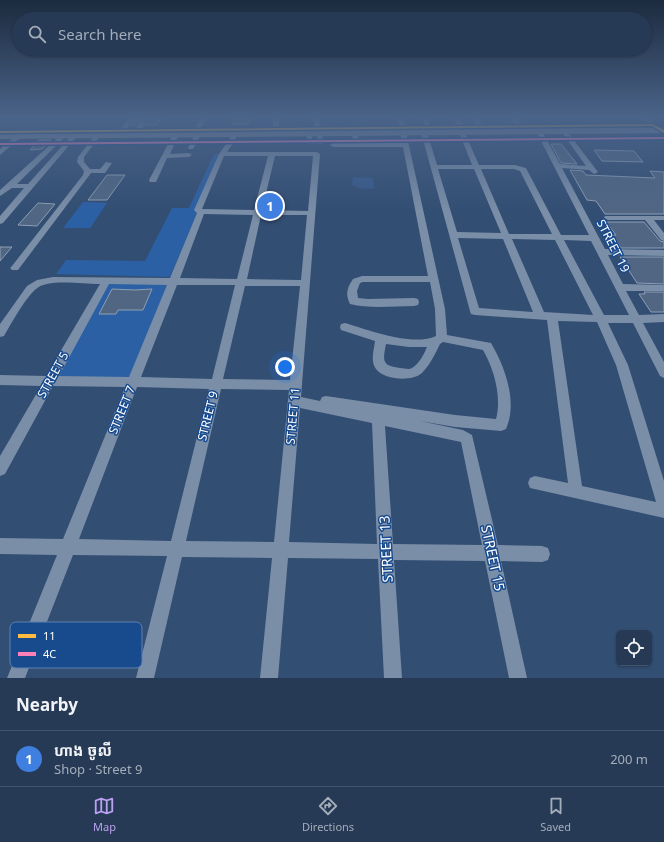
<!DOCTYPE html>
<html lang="en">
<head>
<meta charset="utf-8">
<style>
	:root { --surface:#263a56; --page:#2e415c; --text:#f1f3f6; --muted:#a4adb9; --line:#42546c; --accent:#bca0f2 }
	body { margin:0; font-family:"Noto Sans","Noto Sans Khmer",sans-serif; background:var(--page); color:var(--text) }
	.controls { position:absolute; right:12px; bottom:12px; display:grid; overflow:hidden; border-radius:6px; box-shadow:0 1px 3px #0004 }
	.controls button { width:36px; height:36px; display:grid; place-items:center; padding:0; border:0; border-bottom:1px solid var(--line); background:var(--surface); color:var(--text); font:20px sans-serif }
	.you { position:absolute; left:285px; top:367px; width:14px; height:14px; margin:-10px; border:3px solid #fff; border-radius:50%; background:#1a73e8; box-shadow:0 0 0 6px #1a73e833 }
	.badge { display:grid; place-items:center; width:26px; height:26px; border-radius:50%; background:var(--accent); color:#fff; font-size:13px; font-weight:700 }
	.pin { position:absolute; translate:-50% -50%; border:2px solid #fff; box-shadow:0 1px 4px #0006 }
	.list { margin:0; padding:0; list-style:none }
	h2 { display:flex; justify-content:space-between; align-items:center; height:52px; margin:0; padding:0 16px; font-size:17px }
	h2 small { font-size:13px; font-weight:400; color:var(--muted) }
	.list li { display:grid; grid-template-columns:26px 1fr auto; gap:12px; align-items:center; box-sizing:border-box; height:56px; padding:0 16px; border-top:1px solid var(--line) }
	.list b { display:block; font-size:15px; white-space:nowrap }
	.list p { margin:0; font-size:13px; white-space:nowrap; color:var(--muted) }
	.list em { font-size:13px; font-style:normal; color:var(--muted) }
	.icon { flex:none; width:22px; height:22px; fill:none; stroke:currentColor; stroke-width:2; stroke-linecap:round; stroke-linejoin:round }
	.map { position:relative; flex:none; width:664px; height:678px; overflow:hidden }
	.search { position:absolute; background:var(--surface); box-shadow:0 1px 3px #0004; left:12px; right:12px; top:12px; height:44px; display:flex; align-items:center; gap:10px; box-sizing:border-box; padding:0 14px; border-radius:22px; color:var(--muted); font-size:15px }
	.sheet { height:108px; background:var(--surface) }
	nav { display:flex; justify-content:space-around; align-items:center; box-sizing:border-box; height:56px; border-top:1px solid var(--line); background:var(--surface); font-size:11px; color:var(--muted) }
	nav a { display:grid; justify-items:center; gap:2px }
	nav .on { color:var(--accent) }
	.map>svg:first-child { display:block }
</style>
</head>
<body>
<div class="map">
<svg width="664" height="678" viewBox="0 0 664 678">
	<rect width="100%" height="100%" fill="#334e73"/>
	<path fill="#2b60a5" d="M214,154h8l-52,123 -114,-3 10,-14 79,1 27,-53h17z
		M83,202l24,1 -17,25h-27z
		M108,282l61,1 -39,96 -75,-3z"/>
	<path fill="#365a8b" d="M353,177l20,1 1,11 -17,-1v-2l-5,-1z"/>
	<path fill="#506683" stroke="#8f9fb5" d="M234,117h16l-1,7h-17z
		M136,118h25l-4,7h-12l1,-2 -5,-4 -5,2v4l-5,1z
		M39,140h12l-9,9 -12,1z
		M551,144h10l16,20 -16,-1z
		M594,150l40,1 9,11 -41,-1z
		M570,170l13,1 3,4 69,3 -5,-7 14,1v42h-59l-9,-13 -9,-1z
		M107,175h18l-18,25h-19z
		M38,203l17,1 -18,22 -19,-1z
		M606,222h38l16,19 4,1v6h-43l-8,-13h3z
		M0,247h12l-12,14z
		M620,257h44v27l-27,-1z
		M112,289l23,1 17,-1 -9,21h-25l-2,4h-17z
		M644,292h20v20h-13l-12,-18h6z"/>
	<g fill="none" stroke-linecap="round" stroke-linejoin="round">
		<path fill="#7a8ea7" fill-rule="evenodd" d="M129,117h6l-13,19h-4l-1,-1z
			M201,117h6l-7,14h-4l-1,-1z
			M274,117h6l-2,12 -3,2 -3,-2z
			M314,117h6l-1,13 -5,-1z
			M396,117h6l4,11 -1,1h-4z
			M420,117h6l6,11 -1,1h-4z
			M451,117h6l8,10 -1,1h-4z
			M471,117h6l10,14 -1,1h-4z
			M509,117h6l8,10 -1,1h-4z
			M641,117h6l9,8 -5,1z
			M140,120l5,3 -6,9h-4l-1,-1 5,-7 -2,-2z
			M236,128l3,2 -4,10 -8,12h90l3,2 -19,243 19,4 2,-4 4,-1 129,19 41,4c6,-22 -2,-50 -13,-69l-40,-8 -3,2c-5,10 -10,21 -18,29 -10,9 -38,7 -46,-4 -6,-8 -2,-19 -1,-28l-34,-11 -1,-3 1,-3 4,-1c23,7 68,24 91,13l-1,-27 -5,-27h-67l-3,1 -3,8 1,7 10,1 46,-1 4,1 1,3 -1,3 -4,1c-21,0 -44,3 -64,-2 -5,-10 -3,-16 3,-25l9,-3h66l-25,-129h-70l-3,-2 3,-2h20l-1,-10 3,-2 3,2 1,10h43l-2,-11 3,-2 3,2 39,177 2,26 44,8c14,24 27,59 15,86l-5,2 -46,-4 -35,-6 43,9 9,5 26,110 44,1 6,2 2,6 -2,6 -6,2 -41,-1 26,117h-18l-24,-117 -91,-1 8,118h-18l-6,-119 -90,-1 -10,120h-18l12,-120 -90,-1 -28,121h-18l31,-122 -94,-1 -48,123h-18l50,-123 -57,-1v-16l63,1 62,-152 -72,-1 -48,88 -5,2v-20l41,-70 -41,-1v-10l46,1 54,-92c-17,0 -41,-4 -57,1 -14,4 -31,38 -39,51l-4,1v-13l27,-38 10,-6 16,-3 117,1 27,-65 -3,-3 25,-56 10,-14 4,-10zM224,156h44l-14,54 -52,-1zM275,156h38l-5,55 -46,-1zM204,214l49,1 -16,64 -57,-1zM261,215h46l-6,65 -54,-1zM109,284l58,1 -38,92 -70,-1zM177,285h58l-23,94 -71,-2zM245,286h55l-10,94 -67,-1zM386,344l23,3h18c-3,7 -8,17 -15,21 -3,2 -8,0 -12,0 -19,-2 -17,-8 -14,-24zM137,387l72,2 -38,152 -92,-2zM221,389l68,1 -15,152 -88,-1zM300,408l72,15 5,121 -88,-2zM385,426l76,16 21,103 -89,-1z
			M176,129l5,1 -11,24 19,-1 3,2 -3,2 -22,1 -11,24h-6l-1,-2z
			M539,129l3,2 18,33 26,2 -25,-35 3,-2 2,1 32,42 -4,2 -5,-4 -27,-2 43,81 59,1v6l-56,-1 15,29 41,1v6h-38l13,24 25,-1v8l-21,1 21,39v16l-4,-2 -27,-53h-25l20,42 36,116v37l-134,-30 -2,-5 2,-5 5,-2 33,7 -21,-163 -72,-5 -4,-1 -1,-3 -49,-179 3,-2 3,2 10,33h35l-13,-33 5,-1 15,34h36l11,3 35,67h28l-53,-104zM438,169h36l27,64 -44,-1zM481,169h33l6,2 32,63h-43zM458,238l45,1 30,73 -54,-4zM512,239l43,1 38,75 -49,-3zM564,240l27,1 38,74h-25zM558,321l39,1 19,43 40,137 -74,-16z
			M22,131l5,1 -27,23v-6z
			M307,132l5,1v8h5l1,-8 5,-1 -1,12h-15z
			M98,133l3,2 -17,22v5l6,7h10l6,-7 6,1 -7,10h-14l-73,97h-6l-2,-2 2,-2 71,-91 1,-4 -7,-9 1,-5 18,-23z
			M196,133l5,1 -8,15h-4l-1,-1z
			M61,135l5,1 -49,48h11l44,-49 5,1 -74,87 -3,1v-8l24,-28h-12l-12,8v-6z
			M605,216h59v4h-10l10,13v8l-3,-1 -16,-20h-37l-4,-2z"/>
		<path fill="#7a8ca5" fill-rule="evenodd" d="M664,127v6l-664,6v-6z"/>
		<g stroke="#184a8e" stroke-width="3">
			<path id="bus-1" d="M653,124l11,6v3l-12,-7 -652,7v-2z"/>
		</g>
		<g stroke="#184a8e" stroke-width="3">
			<path id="bus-2" d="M664,137v2l-664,6v-2z"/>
		</g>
		<use href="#bus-1" fill="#ffbc40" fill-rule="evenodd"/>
		<use href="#bus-2" fill="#ff80b6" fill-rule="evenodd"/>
	</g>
	<linearGradient id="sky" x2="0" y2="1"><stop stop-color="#1c2b3f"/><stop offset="0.55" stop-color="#4a6388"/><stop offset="1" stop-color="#4a6388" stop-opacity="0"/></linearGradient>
	<rect width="664" height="212" fill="url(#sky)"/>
	<g text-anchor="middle" stroke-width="3" stroke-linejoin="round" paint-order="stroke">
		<g font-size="12" fill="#fff" stroke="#184a8e">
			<text transform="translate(613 246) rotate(63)" y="4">STREET 19</text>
			<text transform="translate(53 375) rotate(-61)" y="4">STREET 5</text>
			<text transform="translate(122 410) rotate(-68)" y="4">STREET 7</text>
			<text transform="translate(208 416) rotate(-76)" y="4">STREET 9</text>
			<text transform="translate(293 416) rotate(-85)" y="4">STREET 11</text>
		</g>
		<g font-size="14" fill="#fff" stroke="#184a8e">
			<text transform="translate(386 549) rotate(-93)" y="5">STREET 13</text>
			<text transform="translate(493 558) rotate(78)" y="5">STREET 15</text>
		</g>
	</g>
	<rect x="10" y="622" width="132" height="46" rx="6" fill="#184a8e" stroke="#5d80b0" stroke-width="1"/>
	<rect x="18" y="634" width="18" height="4" fill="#ffbc40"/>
	<rect x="18" y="652" width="18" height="4" fill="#ff80b6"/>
	<g font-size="11" fill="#fff">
		<text x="43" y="640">11</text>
		<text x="43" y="658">4C</text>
	</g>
</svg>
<div class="controls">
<button><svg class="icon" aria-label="locate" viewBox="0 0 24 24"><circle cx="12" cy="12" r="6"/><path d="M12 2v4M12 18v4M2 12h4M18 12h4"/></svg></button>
</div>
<div class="you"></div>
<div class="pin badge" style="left:270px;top:206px;background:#3f7fe0">1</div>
<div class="search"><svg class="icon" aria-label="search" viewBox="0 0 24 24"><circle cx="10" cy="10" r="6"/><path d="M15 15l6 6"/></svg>Search here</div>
</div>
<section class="sheet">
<h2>Nearby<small></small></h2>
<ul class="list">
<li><span class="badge" style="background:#3f7fe0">1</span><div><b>ហាង ចូលី</b><p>Shop · Street 9</p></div><em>200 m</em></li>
</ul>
</section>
<nav>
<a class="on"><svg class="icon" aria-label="map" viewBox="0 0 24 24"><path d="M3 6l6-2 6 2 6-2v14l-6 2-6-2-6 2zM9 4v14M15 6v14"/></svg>Map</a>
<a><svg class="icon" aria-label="directions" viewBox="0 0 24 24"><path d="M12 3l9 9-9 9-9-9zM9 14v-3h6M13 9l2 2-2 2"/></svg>Directions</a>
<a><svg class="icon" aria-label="saved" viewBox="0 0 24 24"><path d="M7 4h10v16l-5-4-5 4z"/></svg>Saved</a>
</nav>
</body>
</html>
